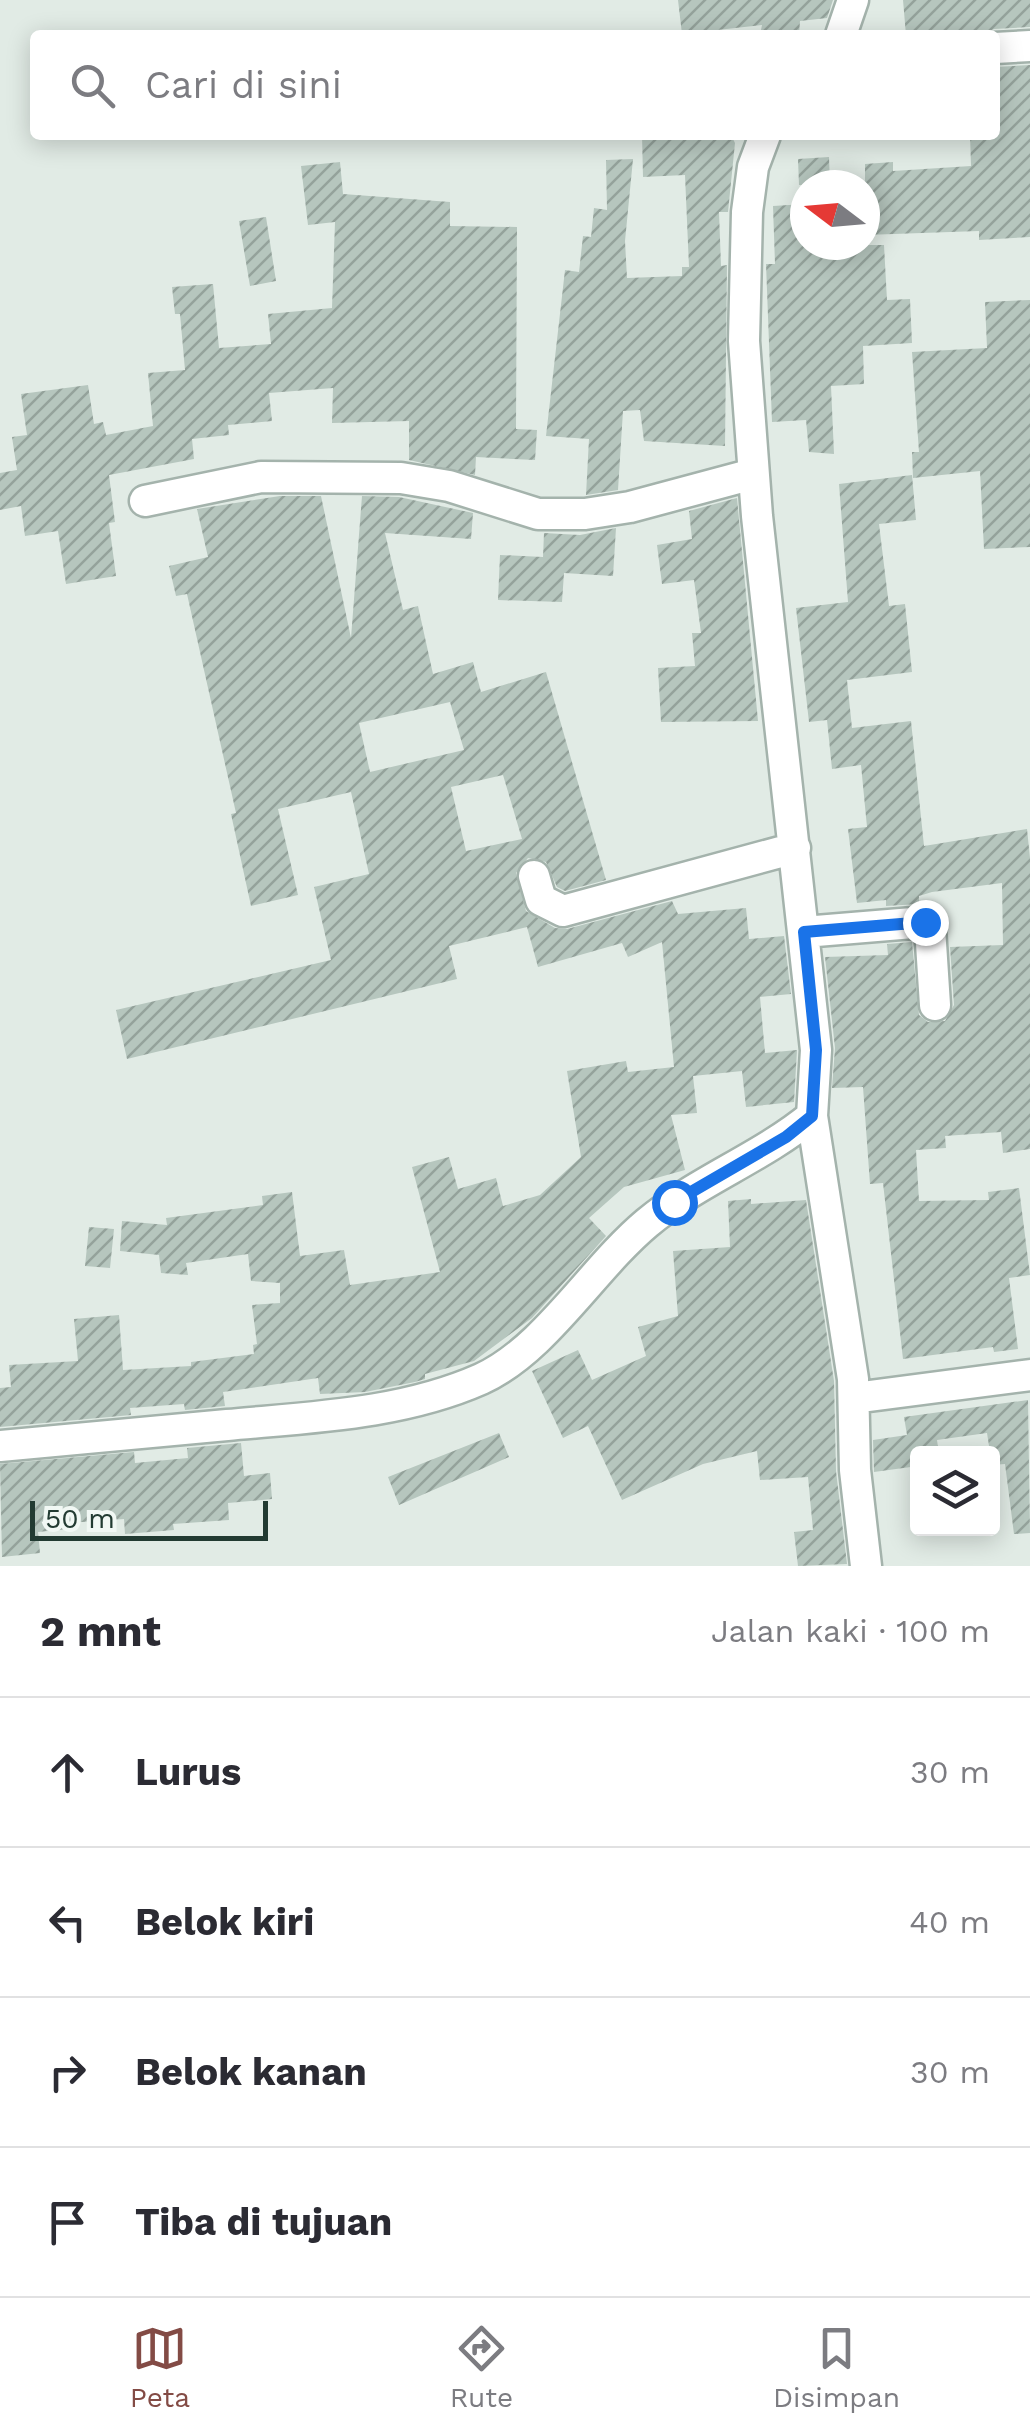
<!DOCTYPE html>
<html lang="id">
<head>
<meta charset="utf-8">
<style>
	:root { --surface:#fff; --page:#f7f7f7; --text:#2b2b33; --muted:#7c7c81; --line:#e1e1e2; --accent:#834b45 }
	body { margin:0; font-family:"Work Sans",sans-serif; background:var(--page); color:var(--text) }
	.controls { position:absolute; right:30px; bottom:30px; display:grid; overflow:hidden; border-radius:10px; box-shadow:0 5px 25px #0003 }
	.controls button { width:90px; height:90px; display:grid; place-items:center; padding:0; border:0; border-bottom:2px solid var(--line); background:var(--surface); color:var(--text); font:50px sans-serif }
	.compass { position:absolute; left:790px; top:170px; width:90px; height:90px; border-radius:50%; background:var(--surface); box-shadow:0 5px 25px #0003; rotate:286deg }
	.scale { position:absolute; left:30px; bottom:25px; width:238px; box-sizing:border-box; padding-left:10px; border:5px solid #223b32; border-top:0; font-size:28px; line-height:35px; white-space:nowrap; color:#223b32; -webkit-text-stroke:8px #f1f8f4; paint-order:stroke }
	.stop { position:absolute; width:30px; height:30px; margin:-22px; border:8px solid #1a73e8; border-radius:50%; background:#fff }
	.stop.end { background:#1a73e8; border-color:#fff; box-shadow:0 2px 10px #0008 }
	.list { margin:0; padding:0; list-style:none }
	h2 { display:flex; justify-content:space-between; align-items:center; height:130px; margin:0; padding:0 40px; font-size:42px }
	h2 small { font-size:32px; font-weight:400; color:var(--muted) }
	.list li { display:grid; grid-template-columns:65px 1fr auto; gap:30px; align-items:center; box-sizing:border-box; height:150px; padding:0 40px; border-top:2px solid var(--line) }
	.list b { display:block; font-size:38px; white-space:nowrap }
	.list em { font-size:32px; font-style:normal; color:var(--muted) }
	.icon { flex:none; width:55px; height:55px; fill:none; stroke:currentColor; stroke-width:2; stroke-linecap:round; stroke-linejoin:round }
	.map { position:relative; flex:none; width:1030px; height:1566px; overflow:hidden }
	.search { position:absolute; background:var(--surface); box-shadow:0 5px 25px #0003; left:30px; right:30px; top:30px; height:110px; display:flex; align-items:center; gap:25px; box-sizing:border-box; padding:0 35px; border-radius:10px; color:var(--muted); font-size:38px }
	.sheet { height:730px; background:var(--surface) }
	nav { display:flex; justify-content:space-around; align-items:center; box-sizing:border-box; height:140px; border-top:2px solid var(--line); background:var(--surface); font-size:28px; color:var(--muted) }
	nav a { display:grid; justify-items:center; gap:5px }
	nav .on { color:var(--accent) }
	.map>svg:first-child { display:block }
</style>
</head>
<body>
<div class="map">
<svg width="1030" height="1566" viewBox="0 0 1030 1566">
	<defs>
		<pattern id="building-hatch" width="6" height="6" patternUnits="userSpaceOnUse" patternTransform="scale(2.5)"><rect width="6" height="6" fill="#b6c6be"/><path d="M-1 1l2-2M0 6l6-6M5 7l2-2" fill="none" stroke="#94a29b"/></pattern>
	</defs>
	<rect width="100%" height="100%" fill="#e1ebe5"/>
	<path fill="url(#building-hatch)" fill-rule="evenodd" d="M678,0h155l-6,18 -27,3 -1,14h-39l2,-10 -80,9z
		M903,0h127v27l-36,2 -12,6h-76z
		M1030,65v172l-51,3v-9l-114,4v-71l28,-2v9l78,-5 -1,-31h25v-68z
		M642,135h89l4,8 -7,69h-9l2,54 6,-1 -2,181 -81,-5 -4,-31 -17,1 -5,79 -32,5 3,-56 -43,-3 19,-166 14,2 4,-36 8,1 3,-29 13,2 -1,-50 27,-1 -8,82 2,37 55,-2v-9h7l-4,-92 -42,2z
		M829,157l1,28h-31l-1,-26z
		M340,162l3,32 107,8v24l67,1 -1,202 21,1 -2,30 -59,-3 -1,18 -66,-15v-39l-77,2 1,-35 -64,5 3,28 -44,4 1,10 -37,4 2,20 -85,16 6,47 -6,1 7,53 -50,8 -8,-53 -33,5 -4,-30 -21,4v-37l17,-3 -5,-33 15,-2 -6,-41 67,-9 6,39 9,-2 3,13 47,-9 -5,-53 37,-3 -5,-56h-5l-3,-27 41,-3 6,64 52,-4 -3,-30 64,-6 3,-86 -27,3 -7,-59z
		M805,204v41h79l3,55 23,-1 2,44 -49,3 1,38 -33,2 3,68 -25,-2 -3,-32 -34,2 -6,-158h9l-2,-58z
		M266,217l10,64 -26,5 -11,-65z
		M1030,300v247l-46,2 -4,-78 -67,7 -1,-26h7l-7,-100 75,-4 -2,-46z
		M912,475l4,45 -37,4 10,82 16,-2 7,68 -65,8 5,48 59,-7 13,125 103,-17 3,29v291l-27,4 -2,-21 -56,4 1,12 -30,2 3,51 70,-1 -1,-8 31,-4 11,87 -21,3 9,71 -24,3 -1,-5 -90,12 -20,-176 -13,1 -7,-97 -31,1 3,-40 -10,-91 63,-2 -1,-11 25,-2 7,73 9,7 17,-1 9,-16 -4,-58 53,-2 -1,-62 -70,9 -13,4v8l-33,2v-6l-29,3 -9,-74 19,-2 -6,-62 -29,4 -5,-49 -18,2 -13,-114 52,-6 -9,-118z
		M280,496h41l30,142 11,-142 37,1 74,16 -2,26 -86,-6 18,77 15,-4 15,68 40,-12 8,30 65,-20 60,208 -41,11 -8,-4 -11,-25 -18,-4 -12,15 10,38 29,17 12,1 105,-28 6,13 68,-6 3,31 35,-3 7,58 -31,3 5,56 32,-3 -3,52 -48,5 -4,-36 -49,5 4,37 -26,2 14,55 -61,17 -35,31 17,18 -74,82 -58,43 -49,13v5l-10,3 -50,10 -45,2 -2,-16 -95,14 2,14 -40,4 -1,-6 -54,4 1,7 -131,12v-39l11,-1 -2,-22 69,-4 -4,-42 45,-4 4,55 68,-4v-4l63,-8 -1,-9 4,-1 -5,-39 28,-2v-20l-29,-2 -3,-27 -62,9 2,12 -27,-2 -2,-18 -39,-4 2,-30 45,4 -1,-7 97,-13 -1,-9 30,-4 8,64 44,-6 6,35 90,-13 -28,-105 37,-10 9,32 38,-11 7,28 37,-11 41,-38 -14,-86 59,-10 2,11 46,-5 -12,-125 -34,15 -6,-14 -84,24 -11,-40 -78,19 8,33 -330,80 -11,-49 215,-50 -17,-73 55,-13 -18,-82 -73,17 20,86 -47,11 -20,-92 5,-1 -49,-219 -11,2 -7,-30 39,-9 -11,-48zM450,702l14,48 -94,22 -11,-49zM503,775l19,64 -56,12 -15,-64z
		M737,498l21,223 -97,1 -3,-54 37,-2 -3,-33h9l-7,-53 -32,4 -5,-39 35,-6 -3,-28z
		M616,528l-3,48 -49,-3 -2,29 -64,-2 2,-45 43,2 1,-24 36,2z
		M751,1199v5l55,-4 28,181 2,90 11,93 -49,2 -4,-34 19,-2 -5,-53 -48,3 -3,-29 -54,13 -81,36 -34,-74 -25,12 -31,-67 46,-21 14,30 54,-24 -8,-29 40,-11 -5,-65 57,-4 -2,-46z
		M89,1227l25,2 -4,39 -25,-2z
		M1028,1400l2,133 -16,1 -9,-70 -13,1 -5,-32 -50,7 2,14h-21v12l-44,6 -1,-32 34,-5 -3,-18z
		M499,1433l10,24 -110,48 -11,-28z
		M241,1443l3,33 26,-3 2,26 -44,4 1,17 -56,4 1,6 -49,4 -1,-15 -56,4v6l-30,3 2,21 -38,4 -2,-93 134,-12 1,11 53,-5 -1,-10z"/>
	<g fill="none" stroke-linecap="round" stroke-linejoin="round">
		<g stroke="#a4b3ac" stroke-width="35">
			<path id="minor" d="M841,35l12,-35
				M995,48l35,-2
				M145,501l116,-24 140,1 48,8 89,28h47l45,-7 123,-33
				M534,876l7,24 22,11 232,-63
				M804,932l121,-10 5,6 5,77
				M812,1116l41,263 2,91 11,96
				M854,1398l176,-23
				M0,1446c76,-7 152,-14 227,-21 86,-8 175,-11 254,-46 64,-29 111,-110 166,-156 50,-42 114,-65 165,-107l4,-66 -59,-534 -13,-175 3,-129 6,-45 12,-32"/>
		</g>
		<use href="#minor" stroke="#fff" stroke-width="30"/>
	</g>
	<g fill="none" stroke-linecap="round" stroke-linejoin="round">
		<path stroke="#1a73e8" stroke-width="12" d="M674,1202l112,-65 26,-21 4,-66 -12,-118 121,-10"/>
	</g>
</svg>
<div class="controls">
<button><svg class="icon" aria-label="layers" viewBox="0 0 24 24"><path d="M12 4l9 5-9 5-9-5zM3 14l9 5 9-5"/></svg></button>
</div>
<svg class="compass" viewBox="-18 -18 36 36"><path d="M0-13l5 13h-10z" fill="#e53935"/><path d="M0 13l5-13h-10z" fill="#7c7c81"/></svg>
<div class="scale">50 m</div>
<div class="stop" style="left:674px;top:1202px"></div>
<div class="stop end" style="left:925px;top:922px"></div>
<div class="search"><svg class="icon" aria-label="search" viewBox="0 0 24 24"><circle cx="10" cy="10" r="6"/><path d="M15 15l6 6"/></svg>Cari di sini</div>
</div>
<section class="sheet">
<h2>2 mnt<small>Jalan kaki · 100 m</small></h2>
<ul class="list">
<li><svg class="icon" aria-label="ahead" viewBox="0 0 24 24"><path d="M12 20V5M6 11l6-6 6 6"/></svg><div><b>Lurus</b></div><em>30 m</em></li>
<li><svg class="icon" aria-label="left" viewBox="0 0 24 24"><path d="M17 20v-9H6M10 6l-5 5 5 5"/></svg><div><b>Belok kiri</b></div><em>40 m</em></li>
<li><svg class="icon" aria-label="right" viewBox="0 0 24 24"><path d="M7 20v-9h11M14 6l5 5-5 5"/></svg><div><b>Belok kanan</b></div><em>30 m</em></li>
<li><svg class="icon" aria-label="arrive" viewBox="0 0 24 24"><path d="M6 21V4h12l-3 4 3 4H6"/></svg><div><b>Tiba di tujuan</b></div></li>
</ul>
</section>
<nav>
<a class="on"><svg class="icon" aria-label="map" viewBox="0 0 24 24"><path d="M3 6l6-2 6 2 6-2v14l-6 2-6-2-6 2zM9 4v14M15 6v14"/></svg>Peta</a>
<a><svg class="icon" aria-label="directions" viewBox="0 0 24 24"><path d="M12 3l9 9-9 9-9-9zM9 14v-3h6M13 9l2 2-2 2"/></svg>Rute</a>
<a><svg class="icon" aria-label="saved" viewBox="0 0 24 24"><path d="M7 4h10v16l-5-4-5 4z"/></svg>Disimpan</a>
</nav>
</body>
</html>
